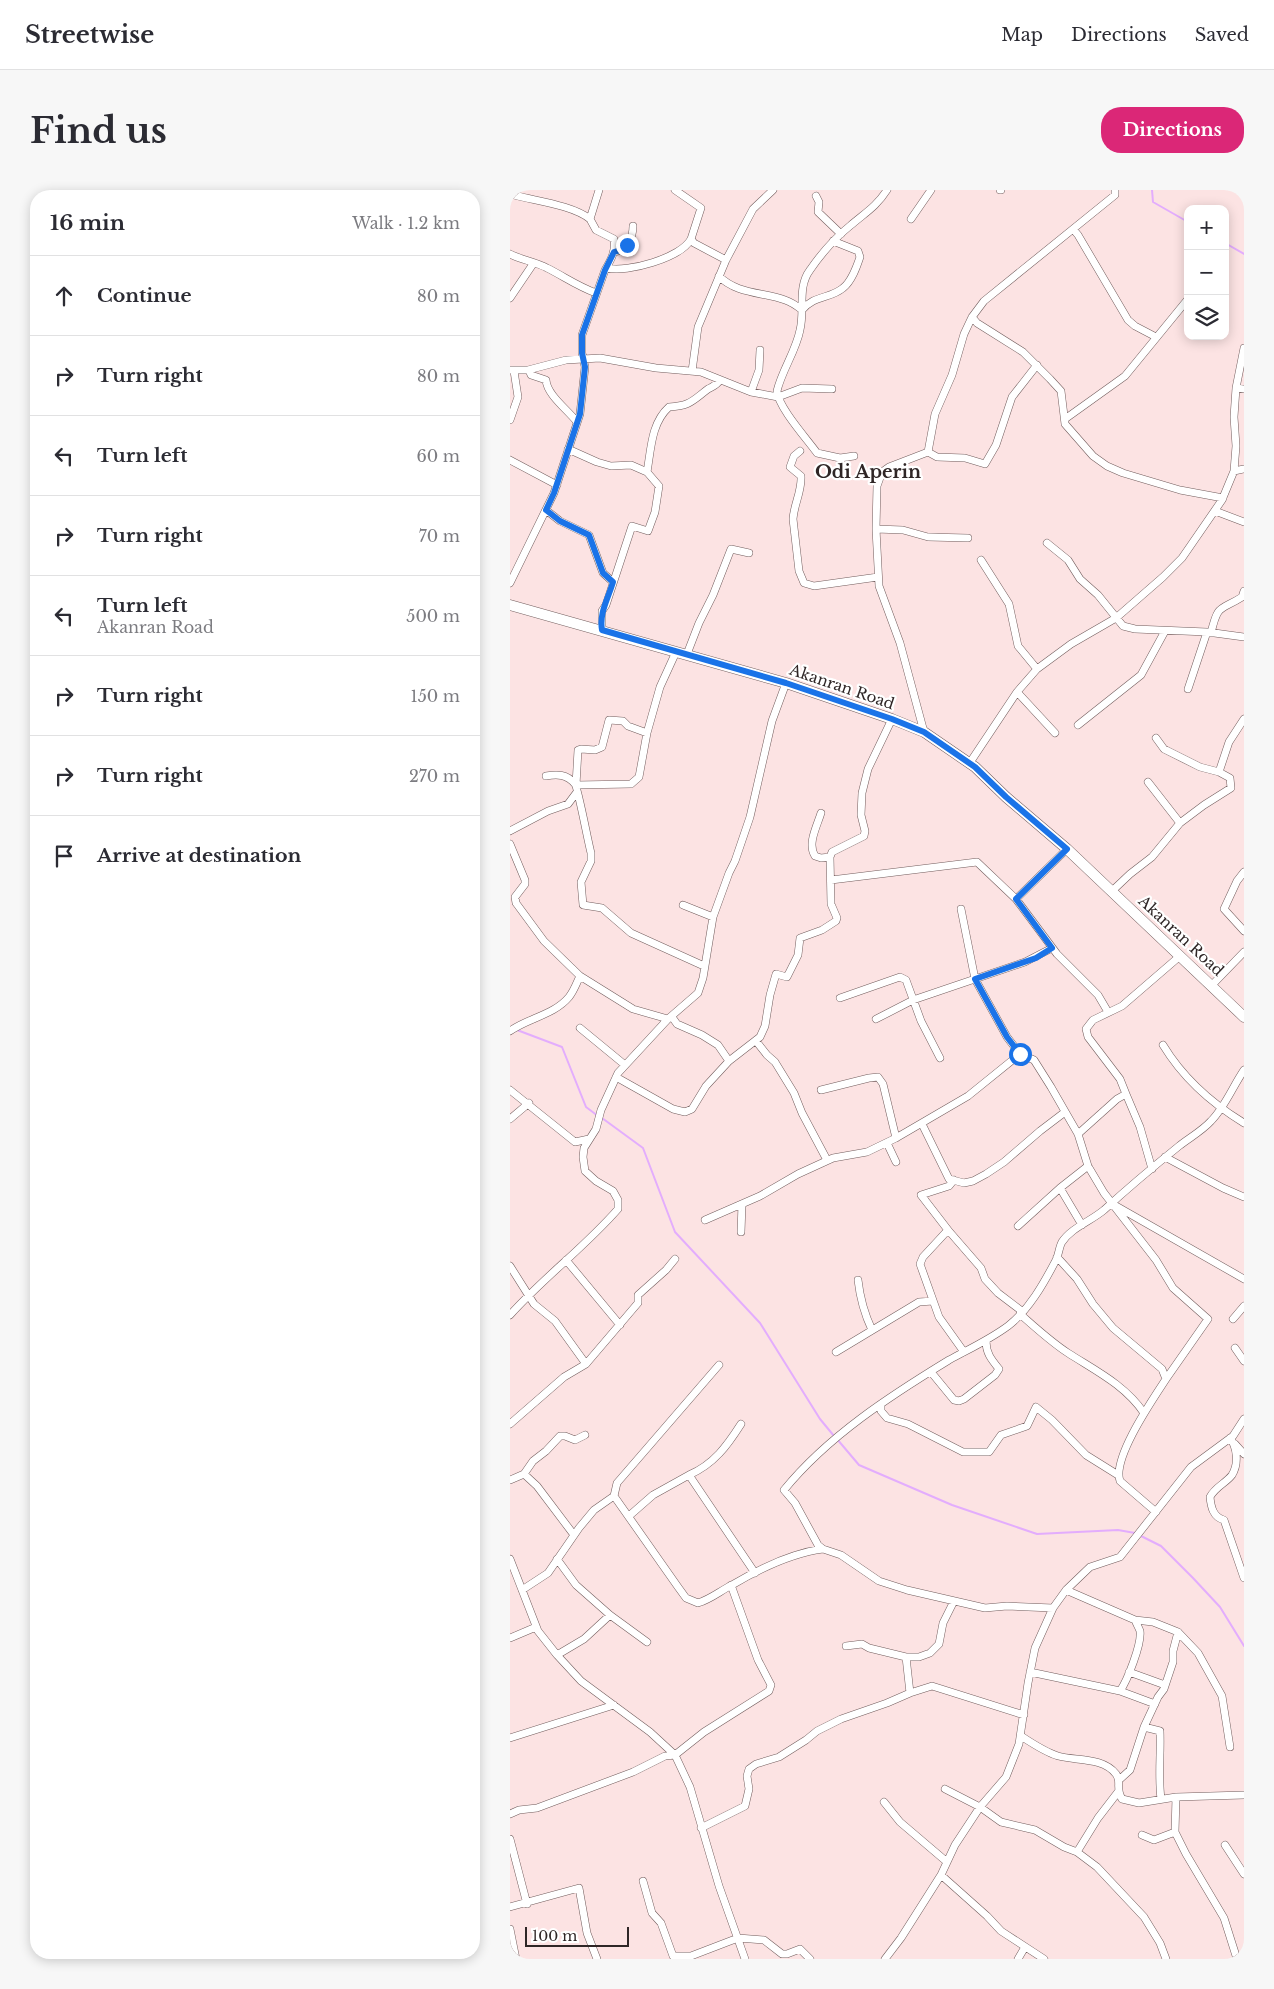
<!DOCTYPE html>
<html lang="en">
<head>
<meta charset="utf-8">
<style>
	:root { --surface:#fff; --page:#f7f7f7; --text:#2b2b33; --muted:#7c7c81; --line:#e1e1e2; --accent:#db2777 }
	body { margin:0; font-family:"Libre Baskerville",serif; background:var(--page); color:var(--text) }
	.controls { position:absolute; right:15px; top:15px; display:grid; overflow:hidden; border-radius:10px; box-shadow:0 2px 12px #0003 }
	.controls button { width:45px; height:45px; display:grid; place-items:center; padding:0; border:0; border-bottom:1px solid var(--line); background:var(--surface); color:var(--text); font:25px sans-serif }
	.scale { position:absolute; left:15px; bottom:12px; width:104px; box-sizing:border-box; padding-left:5px; border:2px solid #2f2626; border-top:0; font-size:14px; line-height:18px; white-space:nowrap; color:#2f2626; -webkit-text-stroke:4px #fff; paint-order:stroke }
	.stop { position:absolute; width:15px; height:15px; margin:-11px; border:4px solid #1a73e8; border-radius:50%; background:#fff }
	.stop.end { background:#1a73e8; border-color:#fff; box-shadow:0 1px 5px #0008 }
	.list { margin:0; padding:0; list-style:none }
	h2 { display:flex; justify-content:space-between; align-items:center; height:65px; margin:0; padding:0 20px; font-size:21px }
	h2 small { font-size:16px; font-weight:400; color:var(--muted) }
	.list li { display:grid; grid-template-columns:32px 1fr auto; gap:15px; align-items:center; box-sizing:border-box; height:80px; padding:0 20px; border-top:1px solid var(--line) }
	.list b { display:block; font-size:19px; white-space:nowrap }
	.list p { margin:0; font-size:16px; white-space:nowrap; color:var(--muted) }
	.list em { font-size:16px; font-style:normal; color:var(--muted) }
	.icon { flex:none; width:28px; height:28px; fill:none; stroke:currentColor; stroke-width:2; stroke-linecap:round; stroke-linejoin:round }
	.map { position:relative; flex:none; width:734px; height:1769px; overflow:hidden; border-radius:20px }
	header { display:flex; align-items:center; gap:30px; box-sizing:border-box; height:70px; padding:0 25px; background:var(--surface); border-bottom:1px solid var(--line) }
	header strong { font-size:24px }
	nav { display:flex; gap:28px; margin-inline-start:auto; font-size:18px }
	.intro { display:flex; align-items:center; justify-content:space-between; box-sizing:border-box; height:120px; padding:0 30px }
	h1 { margin:0; font-size:35px }
	.button { padding:12px 22px; border-radius:20px; background:var(--accent); color:#fff; font-size:18px; font-weight:700 }
	main { display:flex; gap:30px; padding:0 30px }
	aside { flex:1; background:var(--surface); border-radius:20px; box-shadow:0 2px 12px #0003 }
	.map>svg:first-child { display:block }
</style>
</head>
<body>
<header>
<strong>Streetwise</strong>
<nav><a>Map</a><a>Directions</a><a>Saved</a></nav>
</header>
<div class="intro"><h1>Find us</h1><a class="button">Directions</a></div>
<main>
<aside>
<h2>16 min<small>Walk · 1.2 km</small></h2>
<ul class="list">
<li><svg class="icon" aria-label="ahead" viewBox="0 0 24 24"><path d="M12 20V5M6 11l6-6 6 6"/></svg><div><b>Continue</b></div><em>80 m</em></li>
<li><svg class="icon" aria-label="right" viewBox="0 0 24 24"><path d="M7 20v-9h11M14 6l5 5-5 5"/></svg><div><b>Turn right</b></div><em>80 m</em></li>
<li><svg class="icon" aria-label="left" viewBox="0 0 24 24"><path d="M17 20v-9H6M10 6l-5 5 5 5"/></svg><div><b>Turn left</b></div><em>60 m</em></li>
<li><svg class="icon" aria-label="right" viewBox="0 0 24 24"><path d="M7 20v-9h11M14 6l5 5-5 5"/></svg><div><b>Turn right</b></div><em>70 m</em></li>
<li><svg class="icon" aria-label="left" viewBox="0 0 24 24"><path d="M17 20v-9H6M10 6l-5 5 5 5"/></svg><div><b>Turn left</b><p>Akanran Road</p></div><em>500 m</em></li>
<li><svg class="icon" aria-label="right" viewBox="0 0 24 24"><path d="M7 20v-9h11M14 6l5 5-5 5"/></svg><div><b>Turn right</b></div><em>150 m</em></li>
<li><svg class="icon" aria-label="right" viewBox="0 0 24 24"><path d="M7 20v-9h11M14 6l5 5-5 5"/></svg><div><b>Turn right</b></div><em>270 m</em></li>
<li><svg class="icon" aria-label="arrive" viewBox="0 0 24 24"><path d="M6 21V4h12l-3 4 3 4H6"/></svg><div><b>Arrive at destination</b></div></li>
</ul>
</aside>
<div class="map">
<svg width="734" height="1769" viewBox="0 0 734 1769">
	<rect width="100%" height="100%" fill="#fce3e3"/>
	<g fill="none" stroke-linecap="round" stroke-linejoin="round">
		<path stroke="#e3adfd" stroke-width="2" d="M642,0l1,12 35,20
			M715,53l19,11
			M7,840l45,17 24,60 12,9
			M92,928l41,30 32,84 85,91 60,96 14,17
			M327,1249l22,26 93,40 85,29 81,-4 17,3
			M629,1345l22,11 32,32 27,29 24,39"/>
		<g stroke="#725d5d" stroke-width="8">
			<path id="minor" d="M89,0l-9,29 6,11 18,9c2,12 -3,21 -9,31
				M165,0l26,18 -10,31 3,4 32,17 -28,67 -6,44
				M490,0h1
				M4,5c22,6 58,10 76,24
				M306,6l3,6 -1,10 23,22
				M401,29l20,-29
				M563,39l5,6 50,85 7,6 21,11
				M104,62c13,-2 19,-14 19,-26
				M0,64c12,6 26,8 37,14 18,9 30,18 49,25
				M216,70l27,-51 20,-19
				M209,86c17,18 44,16 66,24 6,2 12,6 17,10 12,-15 28,-11 41,-22 9,-7 14,-22 17,-31l-2,-6 -25,-10
				M0,108l23,-34
				M462,127l5,6 46,29 27,27 11,12 4,33 28,32 14,10 16,7 57,17 43,8
				M0,180h18l38,-10 34,-2 56,10 45,4 50,20 27,5 24,-9 30,1
				M19,180l2,5 15,5c1,15 22,30 31,42
				M726,198l8,1
				M241,202l8,-22 1,-20
				M555,229l60,-43 63,-77
				M0,230l8,-23 -4,-26
				M58,259l29,13 14,4 20,-1 16,7 12,14 -4,26 -7,19 -16,-5 -26,79 -4,6v20
				M290,261l-6,5 -4,11 11,9c1,15 -7,28 -8,43l6,52 5,12 10,3 64,-9
				M418,262l9,5 28,1 20,6 11,-19 16,-48 25,-32
				M344,266l-14,2 -23,-5c-10,-14 -39,-46 -40,-62 5,-21 19,-40 23,-61 5,-20 -3,-43 10,-60 11,-16 26,-33 41,-45 14,-12 26,-19 36,-35
				M0,270l47,25
				M724,281l10,-2
				M137,282c4,-22 4,-49 22,-65 21,-1 23,-6 39,-18 5,-3 8,-3 12,-9
				M36,320l14,11 29,14 14,38 10,9
				M705,321l29,11
				M366,339l27,1 25,7 40,1
				M537,353l21,17 12,19 18,16 25,31 12,3 72,3 37,5
				M471,370l28,44 9,42 19,23
				M0,393l44,-90 26,-79 5,-47 -3,-14v-18l23,-65 2,-2c20,5 74,-10 84,-29
				M701,443c7,-30 9,-22 31,-36l2,-6
				M177,464l12,-31 14,-28 18,-46 18,4
				M678,499l19,-57
				M507,502l38,41
				M568,535l63,-50 24,-44
				M414,542l-24,-89 -21,-57 -3,-57 1,-43 5,-14 7,-5 39,-15 7,-38 17,-39 12,-41 8,-17 12,-16 131,-106v-5
				M137,543l-19,-7 -5,-5 -14,-1 -7,27 -7,3 -14,-1 -3,1 -2,35 55,-1 8,-7 8,-44 13,-46 16,-35
				M646,548l8,11 36,18 19,5
				M459,574l48,-72 20,-23 34,-25 45,-26 47,-41 19,-19 40,-58 12,-29 2,-25 -2,-29 2,-29 8,-40
				M36,586c11,-2 21,-2 29,8 3,4 13,58 16,69v8l-10,21 2,23 19,3 29,25 73,33
				M638,592l32,41
				M311,623c-4,13 -14,31 -6,43l6,2 9,-1
				M0,641l38,-20 20,-7 9,-12
				M0,654l15,36v4l-10,13 1,6 28,38 36,35 53,33 35,10
				M734,682l-7,9 -13,28 20,22
				M321,690l146,-18 39,37 41,55 41,41 10,17
				M601,702l19,-18 22,-17 28,-34 24,-18 27,-17 -1,-10 -11,-6 10,-30 15,-23
				M506,709l51,-50
				M173,715l30,12
				M451,719l14,70 32,58 13,17 14,6 17,27 27,47 10,32 16,27 52,67 17,28 35,31 -42,60
				M702,795l32,-33
				M330,808l60,-21 6,3 15,41 19,37
				M162,827l5,7 25,11 16,10 11,16
				M366,829l37,-19 112,-38 27,-14
				M70,838l45,37
				M0,841c18,-13 44,-16 59,-34 5,-6 8,-15 11,-21
				M246,851l11,14 8,7 19,31 8,20 25,47
				M653,855c20,33 48,58 81,78
				M106,887l57,32 12,3 7,-3 14,-23 23,-25 31,-24 5,-11 5,-31 6,-21 11,3 11,-22 2,-17 22,-8 14,-9 1,-3 -6,-14 -1,-47 2,-5 32,-16 1,-5 -4,-16 1,-22 6,-24 24,-50
				M0,900l65,52 14,-3
				M311,900l48,-12 9,-1 5,7 13,54
				M616,904l14,33 12,42
				M0,929l19,-16
				M412,934l27,55 15,4 9,-2 13,-7 18,-12 36,-31 25,-19
				M568,944l39,-35 9,-5 -6,-15 -32,-42 -2,-8 7,-9 29,-14 58,-50
				M377,953l9,19
				M655,967l58,31 21,9
				M444,990l-5,6 -28,9 27,35 -25,27 -3,7 19,53 25,35
				M550,998l22,37
				M606,1016l128,73
				M195,1030l55,-24 38,-22 35,-16 34,-6 29,-14 72,-42 52,-42
				M508,1036l42,-38 28,-22
				M438,1040l33,38 4,11 13,14 25,19
				M231,1042l1,-28
				M547,1067l20,22 16,25 20,24 49,41 4,10c-13,20 -54,79 -46,102l36,31
				M56,1070l54,65
				M0,1076l24,38 21,17 31,43
				M348,1090c2,18 6,33 14,50
				M510,1124c16,14 31,28 48,39 28,18 57,32 76,60
				M0,1125c34,-38 75,-68 108,-106v-9l-5,-9 -17,-10 -11,-10 -2,-14 1,-9 12,-19 5,-19 17,-37 50,-54 30,-26 5,-15 10,-61 16,-44 6,-12 15,-44 22,-96 14,-38
				M723,1129l11,-13
				M725,1158l9,13
				M326,1162l83,-50 14,-1
				M421,1182l23,28 5,1 5,-2 31,-24 4,-6c-8,-10 -13,-16 -13,-28
				M371,1214v7l6,7 21,6 55,28h26l12,-17 26,-9 9,-19 16,13 34,35 32,20
				M0,1234l54,-47 22,-13 52,-61v-8l28,-25 9,-11
				M720,1248c7,9 9,26 2,37 -6,8 -17,12 -22,22 1,10 3,20 14,23l20,58
				M725,1254l9,10
				M14,1284l13,12 37,49
				M179,1285c25,-11 38,-29 52,-51
				M0,1290l14,-6 9,-13 13,-10 14,-15h5l10,4 10,-5
				M104,1306l64,91 8,11 12,5c13,-4 22,-12 34,-18 27,-16 60,-32 91,-36
				M119,1326l24,-21 36,-20 66,98
				M0,1369l28,72 19,24 24,26 69,51 25,23 15,32 29,99 26,73
				M47,1369l19,26 34,30
				M12,1400l26,-17 31,-45 15,-18 20,-14 3,-13 102,-118
				M556,1400l69,30 18,2 25,10 20,21 24,43 8,51
				M543,1418l-46,-2 -22,2 -78,-18 -28,-9 -38,-26 -18,-6 -5,-4 -23,-42 -11,-13c44,-54 106,-94 165,-130 20,-11 40,-20 59,-34 21,-16 36,-43 48,-66 3,-6 3,-13 6,-18 9,-14 29,-21 42,-32 24,-22 49,-43 75,-64 10,-8 23,-15 32,-25 14,-14 22,-35 33,-51
				M0,1448l26,-11
				M336,1456l16,-2 7,4 37,9h13l11,-4 9,-9 4,-21 11,-22
				M47,1465l27,-16 26,-24 37,27
				M520,1482l90,19 35,13
				M619,1482l36,13
				M610,1501c7,-10 22,-47 20,-60 -1,-3 -4,-8 -5,-11
				M400,1503l22,-7 92,29
				M634,1537l16,4c1,23 -2,45 1,68
				M511,1546c12,8 24,16 37,20 18,5 45,1 58,18 6,8 -1,14 6,25l17,4 37,-6 68,-2
				M0,1548l104,-33
				M609,1590l11,-10 14,-43 14,-30 6,-8 9,-27v-11l5,-19
				M435,1599l35,18 21,15 34,8 29,17 13,5 20,15 47,50 16,26 6,16
				M666,1607l-1,35 11,22 38,64 13,41
				M374,1612l16,20 47,40
				M0,1624l9,-4 18,-2 96,-36 32,-16 10,-1 29,-23 65,-41 2,-6 -13,-25 -27,-75
				M191,1638l44,-22 4,-17 -2,-13 2,-7 7,-5 23,-7 27,-17 11,-9 24,-12 46,-16 23,-10 -4,-36
				M632,1645l12,5 21,-8
				M0,1649l17,65
				M715,1655l19,29
				M567,1662l21,-34 20,-26
				M431,1685l46,41 14,15 43,28
				M133,1691l9,32 9,10 12,33h18l47,-18 26,2 18,14h5l13,-5 10,10
				M0,1717l69,-19 8,45 10,26
				M0,1739l6,30
				M375,1769l16,-21 40,-63 14,-30 25,-38 26,-30 13,-33 9,-61 7,-35 18,-40 13,-18 24,-23 30,-10 71,-90 42,-31 11,-17
				M508,1769l7,-12
				M733,1769l1,-1"/>
		</g>
		<g stroke="#725d5d" stroke-width="11">
			<path id="secondary" d="M0,415l276,78 106,36 32,13 51,35 31,30 61,52 177,168"/>
		</g>
		<use href="#minor" stroke="#fff" stroke-width="7"/>
		<use href="#secondary" stroke="#fff" stroke-width="10"/>
	</g>
	<g fill="none" stroke-linecap="round" stroke-linejoin="round">
		<path stroke="#1a73e8" stroke-width="6" d="M117,55l-3,4 -10,3 -9,18 -23,65v18l3,14 -5,47 -26,79 -8,17 14,11 29,14 14,38 10,9c-5,17 -14,31 -11,48l184,53 106,36 32,13 51,35 31,30 61,52 -51,50 36,49 -16,10 -61,21 32,58 13,17"/>
	</g>
	<g text-anchor="middle" stroke-width="4.5" stroke-linejoin="round" paint-order="stroke">
		<g font-size="15" fill="#2f2626" stroke="#fff">
			<text transform="translate(332 497) rotate(19)" y="5">Akanran Road</text>
			<text transform="translate(671 746) rotate(43)" y="5">Akanran Road</text>
		</g>
		<g font-size="18" font-weight="bold" fill="#2f2626" stroke="#fff">
			<text x="358" y="288">Odi Aperin</text>
		</g>
	</g>
</svg>
<div class="controls">
<button>+</button>
<button>−</button>
<button><svg class="icon" aria-label="layers" viewBox="0 0 24 24"><path d="M12 4l9 5-9 5-9-5zM3 14l9 5 9-5"/></svg></button>
</div>
<div class="scale">100 m</div>
<div class="stop" style="left:510px;top:864px"></div>
<div class="stop end" style="left:117px;top:55px"></div>
</div>
</main>
</body>
</html>
